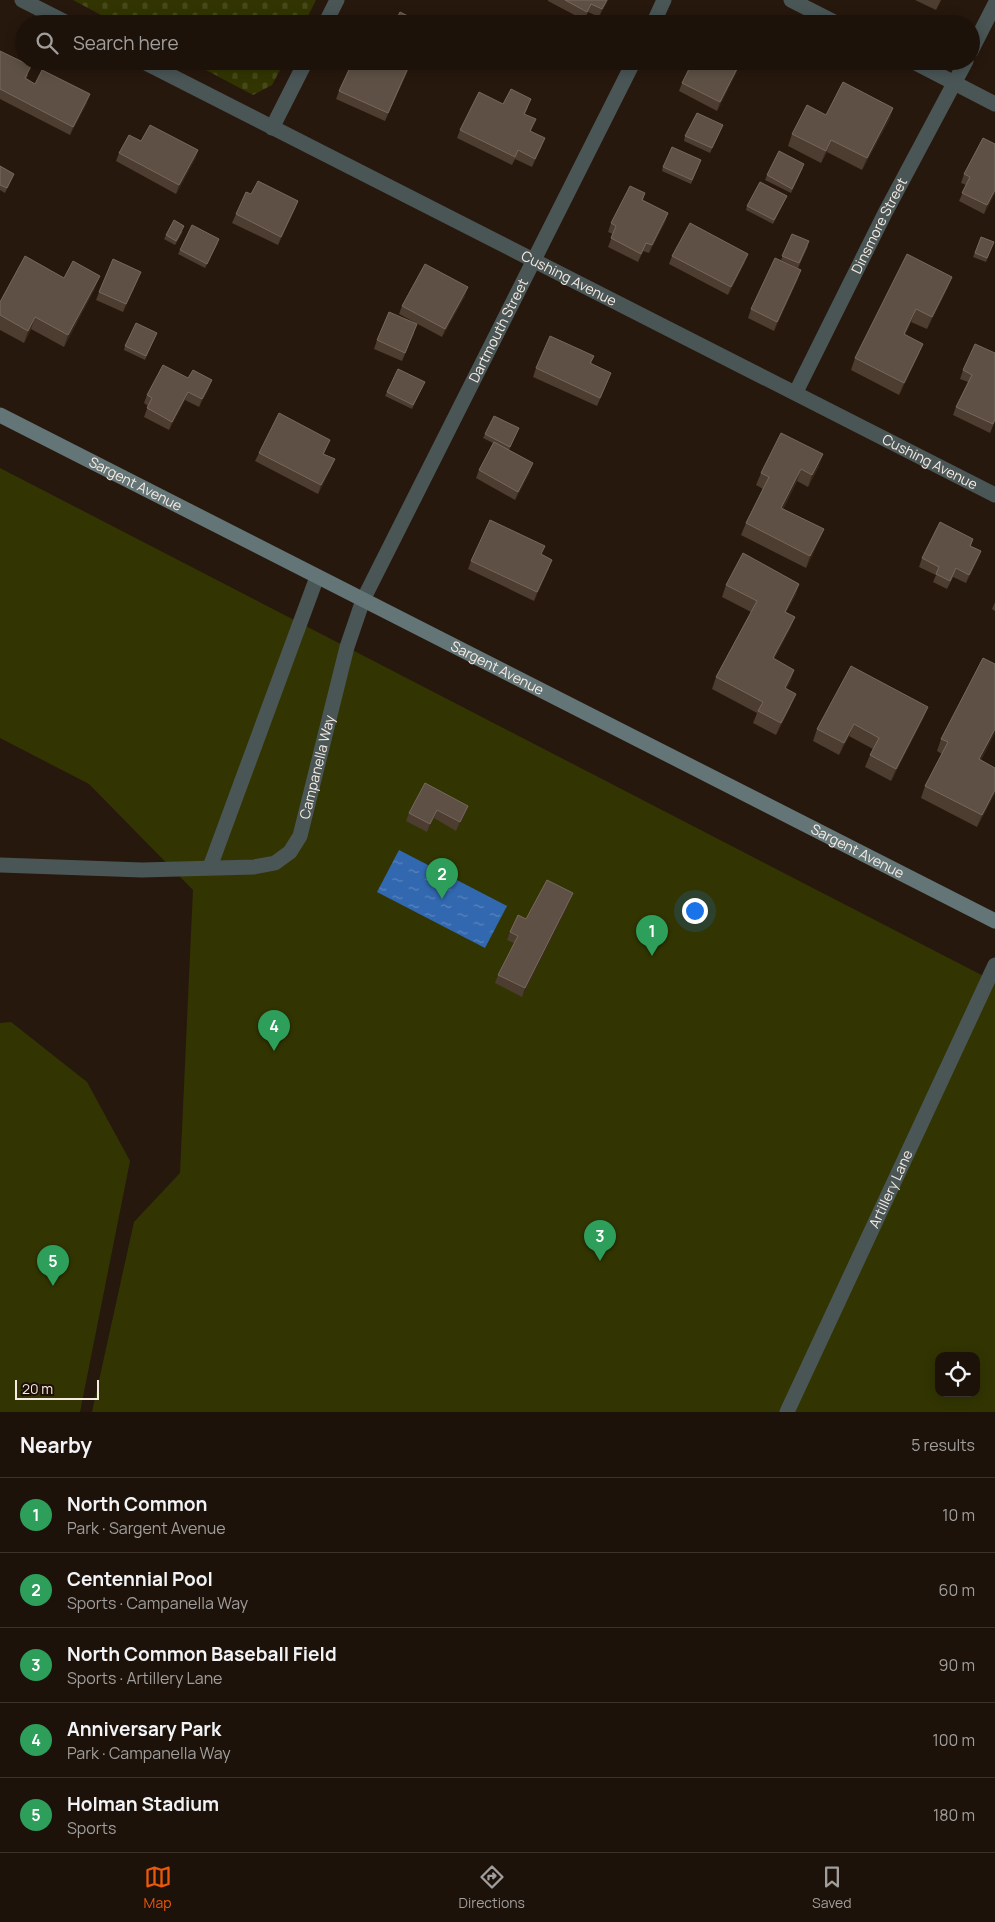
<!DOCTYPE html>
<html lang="en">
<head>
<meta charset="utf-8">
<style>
	:root { --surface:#1d120a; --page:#251b13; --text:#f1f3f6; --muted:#a09e9c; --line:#3b322b; --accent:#ea580c }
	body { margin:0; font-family:Manrope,sans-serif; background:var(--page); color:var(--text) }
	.controls { position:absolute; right:15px; bottom:15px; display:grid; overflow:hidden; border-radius:10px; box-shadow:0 2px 12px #0003 }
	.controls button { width:45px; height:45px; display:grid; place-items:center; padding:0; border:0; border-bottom:1px solid var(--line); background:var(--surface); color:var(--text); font:25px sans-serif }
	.scale { position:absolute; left:15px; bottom:12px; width:84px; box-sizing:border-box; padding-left:5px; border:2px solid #f6ebe3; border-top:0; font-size:14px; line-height:18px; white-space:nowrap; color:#f6ebe3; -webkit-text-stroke:4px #1d0f05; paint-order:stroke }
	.you { position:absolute; left:694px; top:910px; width:18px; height:18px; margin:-12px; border:4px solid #fff; border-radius:50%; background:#1a73e8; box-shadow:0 0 0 8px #1a73e833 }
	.badge { display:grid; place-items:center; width:32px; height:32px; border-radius:50%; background:var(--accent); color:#fff; font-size:16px; font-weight:700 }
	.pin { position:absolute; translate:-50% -41px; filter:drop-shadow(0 1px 2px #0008) }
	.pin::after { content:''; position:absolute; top:26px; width:18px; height:15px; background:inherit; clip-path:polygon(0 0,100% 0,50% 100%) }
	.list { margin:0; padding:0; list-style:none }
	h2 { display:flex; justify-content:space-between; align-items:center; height:65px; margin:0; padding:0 20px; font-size:21px }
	h2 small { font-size:16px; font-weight:400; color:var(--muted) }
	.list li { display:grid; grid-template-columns:32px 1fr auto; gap:15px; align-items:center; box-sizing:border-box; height:75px; padding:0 20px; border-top:1px solid var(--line) }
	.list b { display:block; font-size:19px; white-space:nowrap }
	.list p { margin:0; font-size:16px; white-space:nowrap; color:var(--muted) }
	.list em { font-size:16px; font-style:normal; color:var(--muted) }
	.icon { flex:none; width:28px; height:28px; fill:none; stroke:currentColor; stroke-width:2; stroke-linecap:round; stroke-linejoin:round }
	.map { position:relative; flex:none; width:995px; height:1412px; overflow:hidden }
	.search { position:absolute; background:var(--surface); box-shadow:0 2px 12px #0003; left:15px; right:15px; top:15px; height:55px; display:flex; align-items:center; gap:12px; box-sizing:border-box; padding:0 18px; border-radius:28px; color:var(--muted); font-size:19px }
	.sheet { height:440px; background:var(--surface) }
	nav { display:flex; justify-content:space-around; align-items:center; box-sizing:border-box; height:70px; border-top:1px solid var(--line); background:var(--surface); font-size:14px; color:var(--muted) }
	nav a { display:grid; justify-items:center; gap:2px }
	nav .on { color:var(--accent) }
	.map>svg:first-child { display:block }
</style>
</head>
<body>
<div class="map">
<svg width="995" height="1412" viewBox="0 0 995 1412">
	<defs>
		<pattern id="cemetery-stones" width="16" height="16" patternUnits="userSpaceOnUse" patternTransform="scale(1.25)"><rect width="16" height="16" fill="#323502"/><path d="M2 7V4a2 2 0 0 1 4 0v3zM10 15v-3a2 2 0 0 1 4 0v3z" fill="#46491a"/></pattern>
		<pattern id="water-ripples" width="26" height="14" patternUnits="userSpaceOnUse" patternTransform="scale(1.25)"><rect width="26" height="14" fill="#3268b0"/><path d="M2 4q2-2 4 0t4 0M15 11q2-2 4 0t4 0" fill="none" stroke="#5a85be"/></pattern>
	</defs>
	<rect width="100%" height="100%" fill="#27180d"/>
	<path fill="url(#cemetery-stones)" d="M73,0h243l-12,24h-186z
		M189,61h96l-13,24 -19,10z"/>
	<path fill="#323502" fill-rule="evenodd" d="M0,468l995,514v430h-903l42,-190 46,-49 13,-283 -104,-106 -89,-46zM939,1356h37v37h-37z
		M11,1022l76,60 43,79 -50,251h-80v-389z"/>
	<path fill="url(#water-ripples)" d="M399,850l108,56 -22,42 -108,-56z"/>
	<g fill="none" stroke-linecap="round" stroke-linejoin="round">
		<g stroke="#4a5555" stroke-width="15">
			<path d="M22,0l47,24"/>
			<path d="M791,0l47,24"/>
			<path d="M325,24l12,-24"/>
			<path d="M653,24l11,-24"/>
			<path d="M971,51l24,-47"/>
			<path id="s1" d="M142,61l853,434"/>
			<path d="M912,61l83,43"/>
			<path d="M272,128l34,-67"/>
			<path id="s2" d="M796,392l89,-179 81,-152"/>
			<path id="s3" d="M0,865l142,5 112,-3 21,-4 15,-11 10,-16 47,-189 16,-47 271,-539"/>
			<path d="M210,867l107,-290"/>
			<path id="s4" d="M787,1412l208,-447"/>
		</g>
		<path stroke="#637576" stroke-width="15" id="s5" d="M0,415l995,506"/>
	</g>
	<path fill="#4c3d30" d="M548,0h60l-9,17 -11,-5 -4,8 -36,-19z
		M915,0h26l-5,10z
		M0,51l28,24 -2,4 9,5 52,19 -17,32 -70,-36z
		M742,61l-25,50 -38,-20 3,-8z
		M410,66l-25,55 -49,-22 3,-8z
		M503,104l25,3 -3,7 7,13 -1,4 11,15 -10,21 -17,-8 -3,6 -55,-27 3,-8z
		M893,108l-4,12 -27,50 -35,-18 -6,11 -33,-17 4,-12 34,-19z
		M721,129l-11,24 -26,-12 1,-5z
		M995,144v49l-11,21 -25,-13 7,-16 -5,-2 3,-9z
		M198,150l-3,9 -19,35 -60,-33 3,-8z
		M701,160l-10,24 -29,-13 1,-4z
		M0,166l14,8 -9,19 -5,-3z
		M803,168l-12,25 -26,-13 2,-5z
		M645,193l-2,7 25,13 -3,9 -16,31 -6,-2 -5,11 -30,-15 5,-13 -5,-2 3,-9z
		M251,194l47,7 -3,8 -17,36 -46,-22 4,-9z
		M785,200l-12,24 -27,-14 1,-4z
		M183,231l-8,14 -11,-6 2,-4z
		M792,234l16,12 -10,22 -17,-8z
		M981,237l13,5 -8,20 -13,-5z
		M218,243l-13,25 -27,-14 2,-4z
		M672,256l73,6 -17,33 -59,-31z
		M952,277l-5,12 -20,40 -16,-7 -6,13 18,9 -5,12 -19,39 -48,-25 4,-12z
		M64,278l31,10 -31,59 -33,-18 -7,14 -24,-13v-28z
		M798,279l-24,52 -26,-13 3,-9z
		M138,280l-15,32 -27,-12 3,-8z
		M465,296l-23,41 -43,-23 3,-8z
		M414,333l-12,28 -28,-12 3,-9z
		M155,337l-10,23 -21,-10 1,-4z
		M995,353v68l-5,12 -37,-18 3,-8 12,-25 -8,-3 3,-9z
		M594,356l-3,8 17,17 -11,25 -64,-29 3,-9z
		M188,378l21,10 -10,19 -14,-7 -16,30 -25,-13 4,-11 -4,-3 3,-8z
		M423,386l-11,23 -27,-13 2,-4z
		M517,432l-8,18 21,22 -15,28 -39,-22 3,-8 14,-27 -10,-5 2,-4z
		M330,440l-6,14 11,5 -4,9 -13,26 -63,-33 4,-8z
		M819,466l-11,21 -11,-6 -14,28 41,20 -5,12 -13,27 -65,-33 5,-12 17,-34 -7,-4 5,-12z
		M973,539l-2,7 10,5 -3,8 -12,24 -13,-6 -6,12 -14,-7 3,-7 -17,-8 3,-9z
		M541,554l8,14 -15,33 -66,-32 3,-8z
		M799,584l-4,12 -9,16 9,5 -5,12 -16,30 20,11 -4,12 -4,7 5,17 -15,29 -23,-12 4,-10 -45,-24 4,-12 35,-65 -29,-15 4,-12z
		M995,602v9l-3,-2z
		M928,707l-5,12 -32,62 -26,-14 5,-12 3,-6 -24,-13 -10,19 -26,-14 4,-12z
		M995,732l-14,28 14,33 -18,34 -56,-29 4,-12 17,-32 -5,-3 4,-12z
		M468,806l-3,8 -9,17 -22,-13 -7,14 -21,-11 3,-8z
		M570,901l-48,96 -27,-14 3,-8 16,-32 -7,-3 3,-8z"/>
	<path fill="#35261a" d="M607,0h1l-9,17 3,-8z
		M412,61l-2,5 -25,55 3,-8z
		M741,61h1l-25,50 3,-9z
		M90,94l-3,9 -17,32 3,-8z
		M893,108l-4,12 -27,50 5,-12z
		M545,138l-3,8 -10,21 3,-8z
		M831,140l-4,12 -6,11 5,-12z
		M198,150l-3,9 -19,35 3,-9z
		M995,190v3l-11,21 3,-9z
		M298,201l-3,8 -17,36 3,-8z
		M668,213l-3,9 -16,31 3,-8z
		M748,254l-3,8 -17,33 3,-8z
		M801,270l-3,9 -24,52 3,-9z
		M141,272l-3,8 -15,32 3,-8z
		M100,276l-5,12 -31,59 4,-12z
		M952,277l-5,12 -20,40 5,-12z
		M468,287l-3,9 -23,41 3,-8z
		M916,309l-5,13 -12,24 5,-12z
		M35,317l-4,12 -7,14 4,-12z
		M923,344l-5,12 -19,39 5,-12z
		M212,380l-3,8 -10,19 3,-8z
		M188,392l-3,8 -16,30 3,-8z
		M823,454l-4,12 -11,21 4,-12z
		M335,459l-4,9 -13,26 3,-9z
		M533,463l-3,9 -15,28 3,-8z
		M801,469l-4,12 -20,39 4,-12z
		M824,529l-5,12 -13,27 4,-12z
		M981,551l-3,8 -12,24 3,-8z
		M552,560l-3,8 -15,33 3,-9z
		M799,584l-4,12 -15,28 5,-12z
		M795,617l-5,12 -22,41 5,-12z
		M794,670l-4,12 -10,19 5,-13z
		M796,694l-5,12 -15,29 5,-12z
		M928,707l-5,12 -32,62 5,-12z
		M854,724l-5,12 -10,19 5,-12z
		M995,729v3l-20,40 4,-13z
		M995,790v3l-18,34 5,-12z
		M468,806l-3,8 -9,17 4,-9z
		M437,810l-3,8 -7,14 3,-8z
		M573,893l-3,8 -48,96 3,-9z"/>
	<path fill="#5e5044" stroke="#76685d" d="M565,0h42l-5,9 -11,-5 -4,8z
		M400,12l24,12h-30z
		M0,51l31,15 -6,12 10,6 7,-14 48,24 -17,33 -73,-38z
		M353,61h58l-23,52 -49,-22z
		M693,61h48l-21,41 -38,-19z
		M843,82l50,26 -26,50 -36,-18 -5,11 -34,-17 15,-29 19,10z
		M511,89l20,10 -7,15 12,5 -6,12 15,7 -10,21 -17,-9 -3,7 -55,-27 19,-38 24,12z
		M697,113l26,12 -11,23 -27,-12z
		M150,125l48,25 -19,35 -60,-32 10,-18 12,6z
		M983,138l12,6v46l-8,15 -25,-12 8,-16 -6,-3z
		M672,147l29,13 -9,20 -29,-13z
		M779,151l25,13 -12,25 -25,-14z
		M0,166l14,8 -7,14 -7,-3z
		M258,181l40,20 -17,36 -45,-23 10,-22 5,2z
		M760,182l27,14 -13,24 -27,-14z
		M630,186l15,7 -3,7 26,13 -16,32 -6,-2 -5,11 -30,-16 5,-12 -5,-3z
		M174,220l10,6 -8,15 -10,-6z
		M690,223l58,31 -17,33 -59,-31z
		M192,225l27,14 -12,25 -27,-14z
		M792,234l17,7 -10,22 -17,-7z
		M981,237l13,5 -7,16 -12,-5z
		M907,254l45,23 -20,40 -16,-8 -12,25 19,10 -19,39 -49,-25z
		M25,256l39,22 9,-17 27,15 -32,59 -33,-18 -7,14 -28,-16v-13z
		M775,258l26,12 -24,52 -26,-13z
		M113,259l28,13 -15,32 -27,-12z
		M425,264l43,23 -23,42 -43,-23z
		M389,312l28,12 -12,29 -28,-13z
		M136,323l21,10 -11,23 -21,-10z
		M550,336l44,20 -4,7 21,10 -11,25 -64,-30z
		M975,344l20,9v66l-2,5 -37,-17 16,-32 -9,-5z
		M163,365l25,13 5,-8 19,10 -10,19 -14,-7 -16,30 -25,-14 5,-10 -5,-3z
		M398,369l27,13 -12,23 -26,-13z
		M279,413l51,27 -7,14 12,5 -14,26 -62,-32z
		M494,416l25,12 -9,19 -25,-13z
		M781,433l42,21 -11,21 -11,-6 -20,39 43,21 -14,27 -64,-33 23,-46 -8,-4z
		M494,442l39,21 -15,29 -39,-22z
		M490,520l55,26 -4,8 11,6 -15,32 -66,-31z
		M940,522l33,17 -3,7 11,5 -12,24 -13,-7 -6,13 -14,-7 3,-7 -17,-9z
		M743,553l56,31 -14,28 10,5 -22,41 21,12 -9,18 11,6 -15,29 -23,-12 5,-9 -47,-25 41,-76 -31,-16z
		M983,658l12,6v65l-16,30 16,9v22l-13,25 -57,-29 23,-44 -7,-3z
		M851,666l77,41 -32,62 -26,-14 9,-17 -25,-14 -10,19 -27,-14z
		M425,783l43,23 -8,16 -23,-12 -7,14 -21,-11z
		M547,880l26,13 -48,95 -27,-13 20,-39 -8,-4 8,-17 8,4z"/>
	<g text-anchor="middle" stroke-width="5" stroke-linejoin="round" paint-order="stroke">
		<g font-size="14" fill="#f6ebe3" stroke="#1d0f05">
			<text dy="5" stroke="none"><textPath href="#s2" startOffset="186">Dinsmore Street</textPath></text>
			<text dy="5" stroke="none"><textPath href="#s1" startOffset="479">Cushing Avenue</textPath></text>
			<text dy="5" stroke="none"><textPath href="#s3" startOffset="859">Dartmouth Street</textPath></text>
			<text dy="5" stroke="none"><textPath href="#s1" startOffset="884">Cushing Avenue</textPath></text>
			<text dy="5" stroke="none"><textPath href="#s5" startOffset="152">Sargent Avenue</textPath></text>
			<text dy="5" stroke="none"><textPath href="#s5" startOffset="558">Sargent Avenue</textPath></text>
			<text dy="5" stroke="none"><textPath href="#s3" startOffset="384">Campanella Way</textPath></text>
			<text dy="5" stroke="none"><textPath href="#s5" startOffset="962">Sargent Avenue</textPath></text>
			<text dy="5" stroke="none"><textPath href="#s4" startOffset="246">Artillery Lane</textPath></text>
		</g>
	</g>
</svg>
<div class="controls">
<button><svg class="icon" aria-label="locate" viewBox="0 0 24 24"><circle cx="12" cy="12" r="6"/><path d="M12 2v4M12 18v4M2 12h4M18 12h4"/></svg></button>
</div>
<div class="scale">20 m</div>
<div class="you"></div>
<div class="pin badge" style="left:652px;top:956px;background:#2e9e5b">1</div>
<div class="pin badge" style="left:442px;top:899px;background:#2e9e5b">2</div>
<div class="pin badge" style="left:600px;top:1261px;background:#2e9e5b">3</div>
<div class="pin badge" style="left:274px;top:1051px;background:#2e9e5b">4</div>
<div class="pin badge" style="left:53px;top:1286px;background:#2e9e5b">5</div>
<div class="search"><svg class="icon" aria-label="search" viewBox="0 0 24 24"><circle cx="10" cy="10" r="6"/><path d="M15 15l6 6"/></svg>Search here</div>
</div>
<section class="sheet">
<h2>Nearby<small>5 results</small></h2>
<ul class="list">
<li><span class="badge" style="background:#2e9e5b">1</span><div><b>North Common</b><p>Park · Sargent Avenue</p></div><em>10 m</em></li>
<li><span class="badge" style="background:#2e9e5b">2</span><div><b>Centennial Pool</b><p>Sports · Campanella Way</p></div><em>60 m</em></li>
<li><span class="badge" style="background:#2e9e5b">3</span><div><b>North Common Baseball Field</b><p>Sports · Artillery Lane</p></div><em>90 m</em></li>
<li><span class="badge" style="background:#2e9e5b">4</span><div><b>Anniversary Park</b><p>Park · Campanella Way</p></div><em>100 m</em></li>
<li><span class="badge" style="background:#2e9e5b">5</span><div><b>Holman Stadium</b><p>Sports</p></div><em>180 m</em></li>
</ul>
</section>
<nav>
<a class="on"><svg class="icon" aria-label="map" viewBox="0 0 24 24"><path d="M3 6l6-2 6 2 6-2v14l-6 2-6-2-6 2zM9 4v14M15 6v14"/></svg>Map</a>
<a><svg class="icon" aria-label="directions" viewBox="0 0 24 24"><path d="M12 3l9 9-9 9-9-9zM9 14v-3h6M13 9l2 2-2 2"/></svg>Directions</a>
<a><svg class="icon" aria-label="saved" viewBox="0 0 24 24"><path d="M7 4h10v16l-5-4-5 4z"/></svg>Saved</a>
</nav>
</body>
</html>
